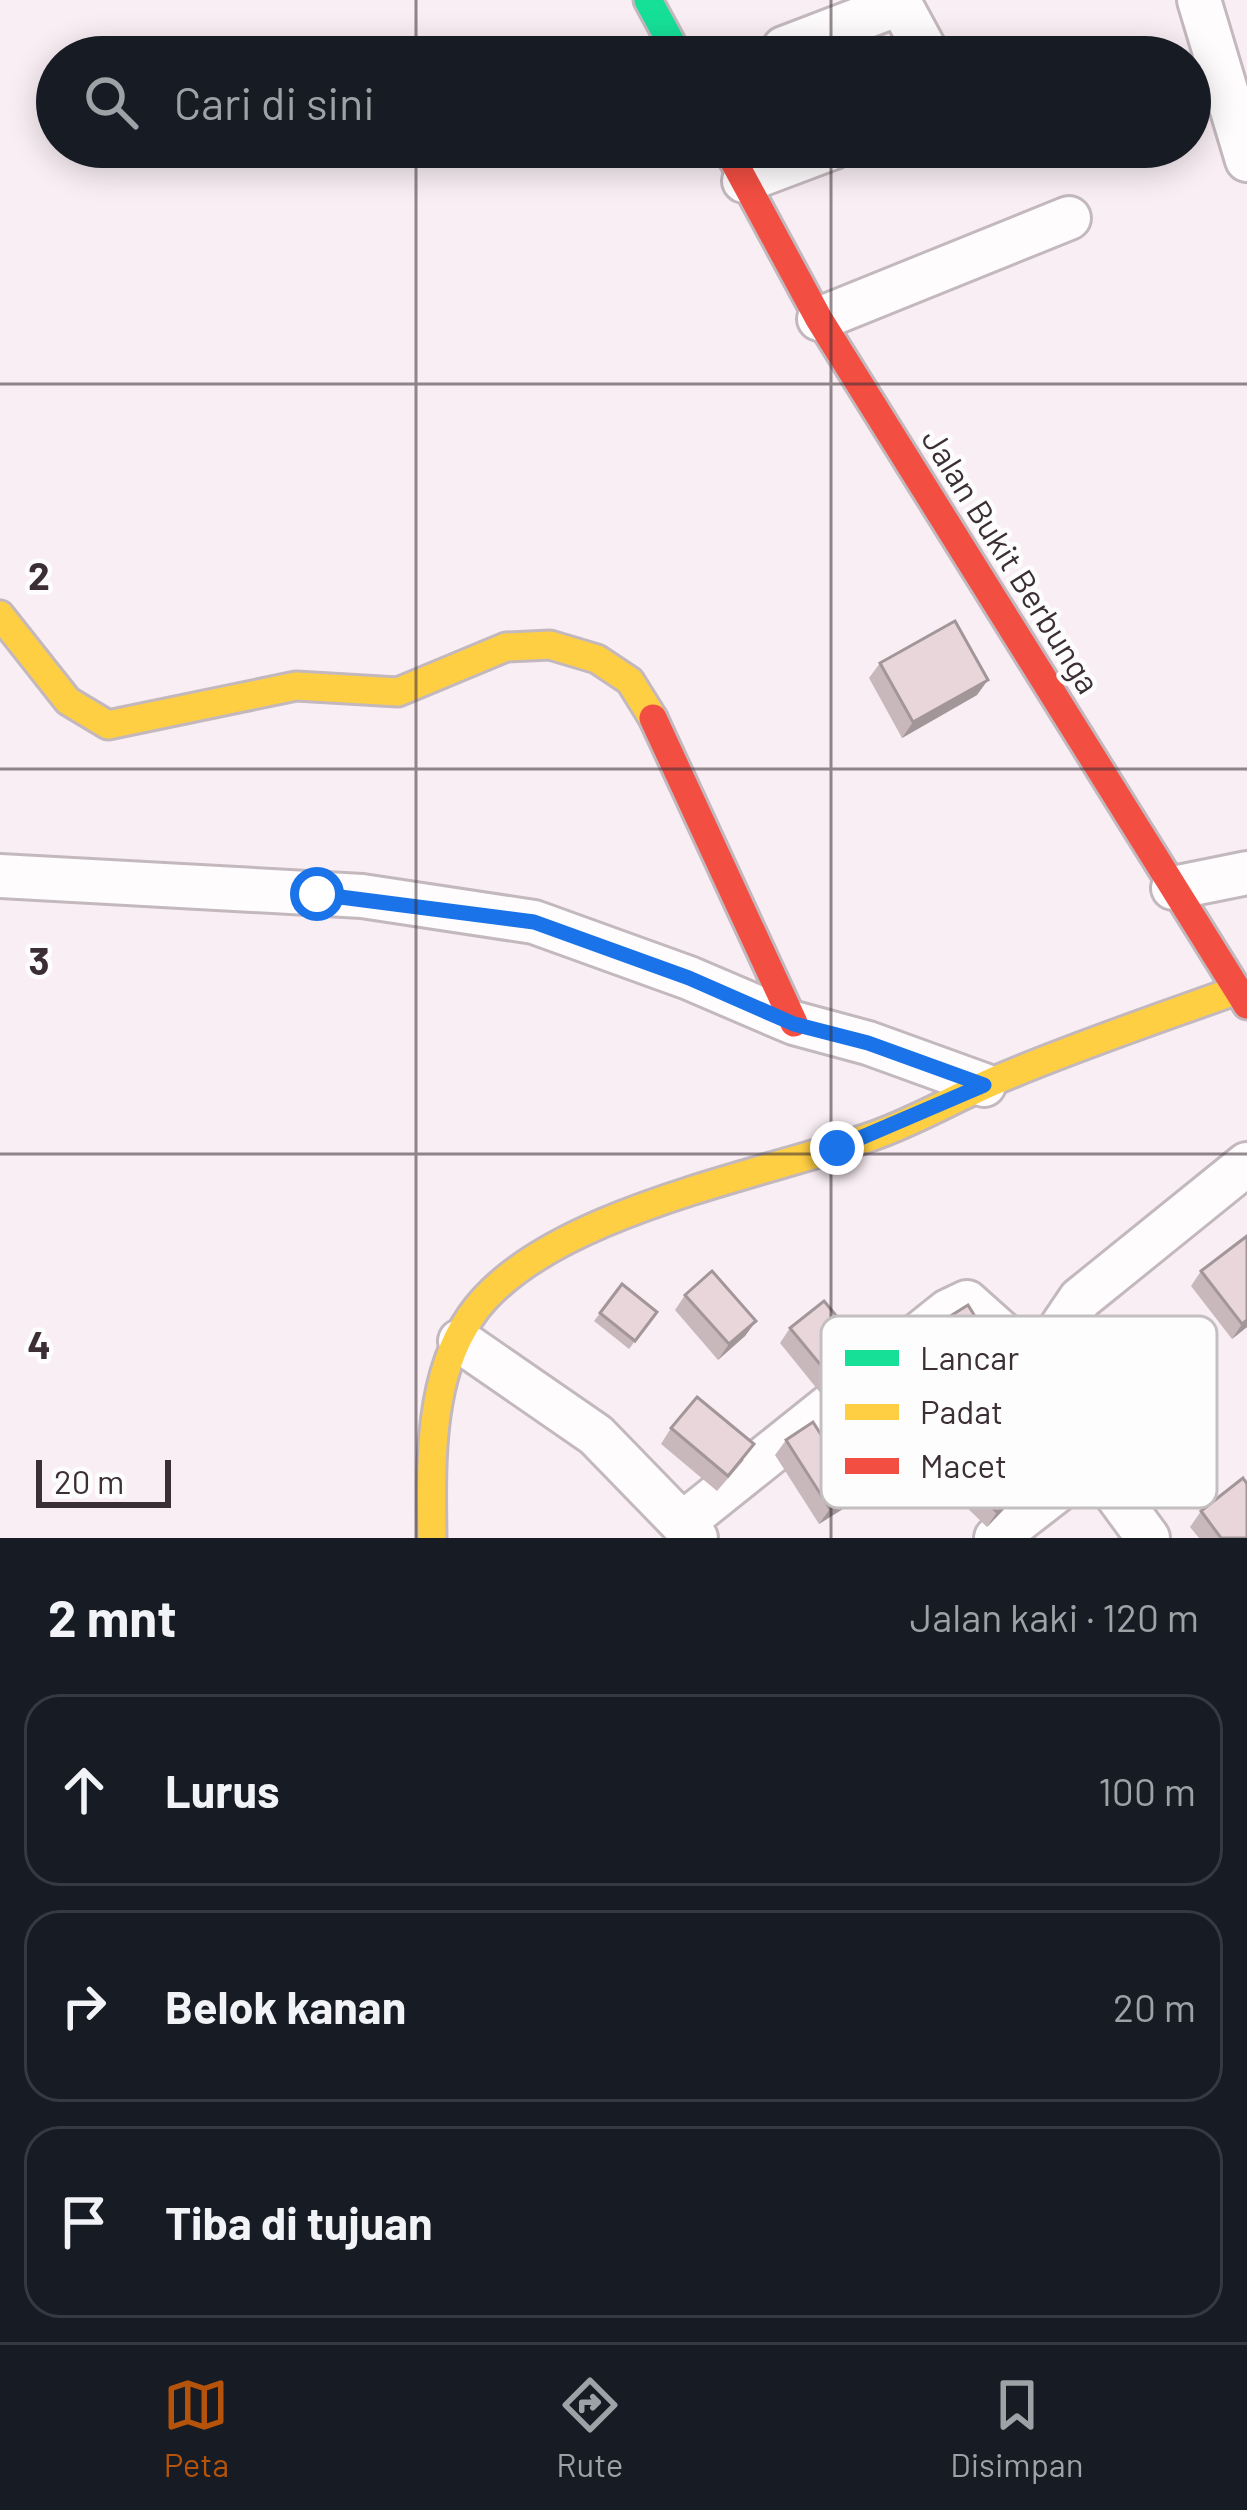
<!DOCTYPE html>
<html lang="id">
<head>
<meta charset="utf-8">
<style>
	:root { --surface:#171b24; --page:#242831; --text:#f1f3f6; --muted:#9ea1a6; --line:#363941; --accent:#b45309 }
	body { margin:0; font-family:Barlow,sans-serif; background:var(--page); color:var(--text) }
	.scale { position:absolute; left:36px; bottom:30px; width:135px; box-sizing:border-box; padding-left:12px; border:6px solid #3b2e35; border-top:0; font-size:33px; line-height:42px; white-space:nowrap; color:#3b2e35; -webkit-text-stroke:9px #fdfdfd; paint-order:stroke }
	.stop { position:absolute; width:36px; height:36px; margin:-27px; border:9px solid #1a73e8; border-radius:50%; background:#fff }
	.stop.end { background:#1a73e8; border-color:#fff; box-shadow:0 3px 12px #0008 }
	.list { margin:0; padding:0; list-style:none }
	h2 { display:flex; justify-content:space-between; align-items:center; height:156px; margin:0; padding:0 48px; font-size:51px }
	h2 small { font-size:39px; font-weight:400; color:var(--muted) }
	.list li { display:grid; grid-template-columns:78px 1fr auto; gap:36px; align-items:center; box-sizing:border-box; height:192px; margin:0 24px 24px; padding:0 24px; border:3px solid var(--line); border-radius:36px }
	.list b { display:block; font-size:45px; white-space:nowrap }
	.list em { font-size:39px; font-style:normal; color:var(--muted) }
	.icon { flex:none; width:66px; height:66px; fill:none; stroke:currentColor; stroke-width:2; stroke-linecap:round; stroke-linejoin:round }
	.map { position:relative; flex:none; width:1247px; height:1538px; overflow:hidden }
	.search { position:absolute; background:var(--surface); box-shadow:0 6px 30px #0003; left:36px; right:36px; top:36px; height:132px; display:flex; align-items:center; gap:30px; box-sizing:border-box; padding:0 42px; border-radius:66px; color:var(--muted); font-size:45px }
	.sheet { height:804px; background:var(--surface) }
	nav { display:flex; justify-content:space-around; align-items:center; box-sizing:border-box; height:168px; border-top:3px solid var(--line); background:var(--surface); font-size:33px; color:var(--muted) }
	nav a { display:grid; justify-items:center; gap:6px }
	nav .on { color:var(--accent) }
	.map>svg:first-child { display:block }
</style>
</head>
<body>
<div class="map">
<svg width="1247" height="1538" viewBox="0 0 1247 1538">
	<rect width="100%" height="100%" fill="#f9eef4"/>
	<g fill="none" stroke-linecap="round" stroke-linejoin="round">
		<g stroke="#c3b8be" stroke-width="48">
			<path id="street" d="M1199,0l48,160
				M784,48l110,-42 9,3 26,48
				M744,181l90,-34
				M819,319l250,-101
				M0,876l362,20 172,26 155,56 105,45 74,20 116,42
				M1173,888l74,-15
				M460,1341l136,94 100,103
				M1036,1364l44,-65 167,-135
				M683,1523l265,-212 19,-9 69,62 57,99 55,75
				M996,1538l97,-75"/>
		</g>
		<g stroke="#c3b8be" stroke-width="33">
			<path id="fast" d="M648,0l31,57"/>
		</g>
		<g stroke="#c3b8be" stroke-width="33">
			<path id="slow" d="M0,615l68,86 40,24 188,-39 102,6 108,-45 44,-2 47,14 33,22 23,37
				M432,1538c-1,-72 -4,-160 39,-222 70,-102 288,-140 402,-180 46,-16 88,-42 133,-60 76,-32 154,-58 231,-86"/>
		</g>
		<g stroke="#c3b8be" stroke-width="33">
			<path id="jam" d="M726,147l93,172 428,686
				M653,718l141,305"/>
		</g>
		<use href="#street" stroke="#fefcfd" stroke-width="42"/>
		<use href="#fast" stroke="#16e098" stroke-width="27"/>
		<use href="#slow" stroke="#ffcf43" stroke-width="27"/>
		<use href="#jam" stroke="#f24e42" stroke-width="27"/>
	</g>
	<path fill="#c8b8bb" d="M880,663l97,32 -75,43 -33,-60z
		M1247,1236v91l-15,12 -41,-53 10,-15z
		M622,1284l35,28 -28,37 -35,-28z
		M685,1295l71,26 -11,15 -27,24 -43,-50z
		M944,1320l48,42 -24,15 -30,-49z
		M790,1328l66,40 -34,27 -42,-52z
		M1070,1379l64,44 -36,26 -39,-55z
		M842,1407l61,13 -5,8 -31,24 -31,-37z
		M982,1416l68,26 -10,15 -28,21 9,9 -10,15 -24,25 -50,-48 11,-15 40,-9 -17,-24z
		M671,1428l73,32 -27,31 -56,-47z
		M786,1440l60,67 -27,17 -44,-69z
		M1201,1511l46,27h-48l-9,-11z"/>
	<path fill="#a39699" d="M988,680l-11,15 -75,43 11,-16z
		M1247,1320v7l-15,12 10,-15z
		M756,1321l-11,15 -27,24 11,-16z
		M867,1353l-11,15 -34,27 11,-15z
		M998,1354l-6,8 -24,15 6,-8z
		M1145,1408l-11,15 -36,26 11,-16z
		M903,1420l-5,8 -31,24 5,-8z
		M1050,1442l-10,15 -33,24 11,-15z
		M1021,1487l-10,15 -24,25 10,-15z
		M857,1492l-11,15 -27,17 11,-15z"/>
	<path fill="#e9d6da" stroke="#a39699" stroke-width="3" d="M955,621l33,59 -75,42 -33,-59z
		M1247,1236v84l-5,4 -41,-53z
		M712,1271l44,50 -27,23 -44,-49z
		M622,1284l35,28 -22,29 -35,-28z
		M824,1301l43,52 -34,27 -43,-52z
		M968,1305l30,49 -24,15 -30,-49z
		M697,1397l57,47 -26,32 -57,-48z
		M813,1422l44,70 -27,17 -44,-69z
		M972,1439l49,48 -24,25 -49,-48z
		M1243,1478l4,6v54h-26l-20,-27z"/>
	<g fill="none" stroke-linecap="round" stroke-linejoin="round">
		<path stroke="#1a73e8" stroke-width="15" d="M317,894l217,28 155,56 105,46 74,19 116,42 -147,63"/>
	</g>
	<path fill="none" stroke="#3b2e35" stroke-width="3" stroke-opacity="0.55" d="M416,0v57M831,0v57M416,147v1391M831,147v1391M0,384h1247M0,769h1247M0,1154h1247"/>
	<g text-anchor="middle" stroke-width="9" stroke-linejoin="round" paint-order="stroke">
		<g font-size="33" fill="#3b2e35" stroke="#fdfdfd">
			<text transform="translate(1011 561) rotate(58)" y="12">Jalan Bukit Berbunga</text>
		</g>
	</g>
	<rect x="821" y="1316" width="396" height="192" rx="18" fill="#fdfdfd" stroke="#c3bfc1" stroke-width="3"/>
	<rect x="845" y="1350" width="54" height="16" fill="#16e098"/>
	<rect x="845" y="1404" width="54" height="16" fill="#ffcf43"/>
	<rect x="845" y="1458" width="54" height="16" fill="#f24e42"/>
	<g font-size="33" fill="#3b2e35">
		<text x="920" y="1370">Lancar</text>
		<text x="920" y="1424">Padat</text>
		<text x="920" y="1478">Macet</text>
	</g>
	<g font-size="39" text-anchor="middle" font-weight="bold" fill="#3b2e35" stroke="#fdfdfd" stroke-width="9" stroke-linejoin="round" paint-order="stroke">
		<text x="39" y="590">2</text>
		<text x="39" y="975">3</text>
		<text x="39" y="1359">4</text>
	</g>
</svg>
<div class="scale">20 m</div>
<div class="stop" style="left:317px;top:894px"></div>
<div class="stop end" style="left:837px;top:1148px"></div>
<div class="search"><svg class="icon" aria-label="search" viewBox="0 0 24 24"><circle cx="10" cy="10" r="6"/><path d="M15 15l6 6"/></svg>Cari di sini</div>
</div>
<section class="sheet">
<h2>2 mnt<small>Jalan kaki · 120 m</small></h2>
<ul class="list">
<li><svg class="icon" aria-label="ahead" viewBox="0 0 24 24"><path d="M12 20V5M6 11l6-6 6 6"/></svg><div><b>Lurus</b></div><em>100 m</em></li>
<li><svg class="icon" aria-label="right" viewBox="0 0 24 24"><path d="M7 20v-9h11M14 6l5 5-5 5"/></svg><div><b>Belok kanan</b></div><em>20 m</em></li>
<li><svg class="icon" aria-label="arrive" viewBox="0 0 24 24"><path d="M6 21V4h12l-3 4 3 4H6"/></svg><div><b>Tiba di tujuan</b></div></li>
</ul>
</section>
<nav>
<a class="on"><svg class="icon" aria-label="map" viewBox="0 0 24 24"><path d="M3 6l6-2 6 2 6-2v14l-6 2-6-2-6 2zM9 4v14M15 6v14"/></svg>Peta</a>
<a><svg class="icon" aria-label="directions" viewBox="0 0 24 24"><path d="M12 3l9 9-9 9-9-9zM9 14v-3h6M13 9l2 2-2 2"/></svg>Rute</a>
<a><svg class="icon" aria-label="saved" viewBox="0 0 24 24"><path d="M7 4h10v16l-5-4-5 4z"/></svg>Disimpan</a>
</nav>
</body>
</html>
